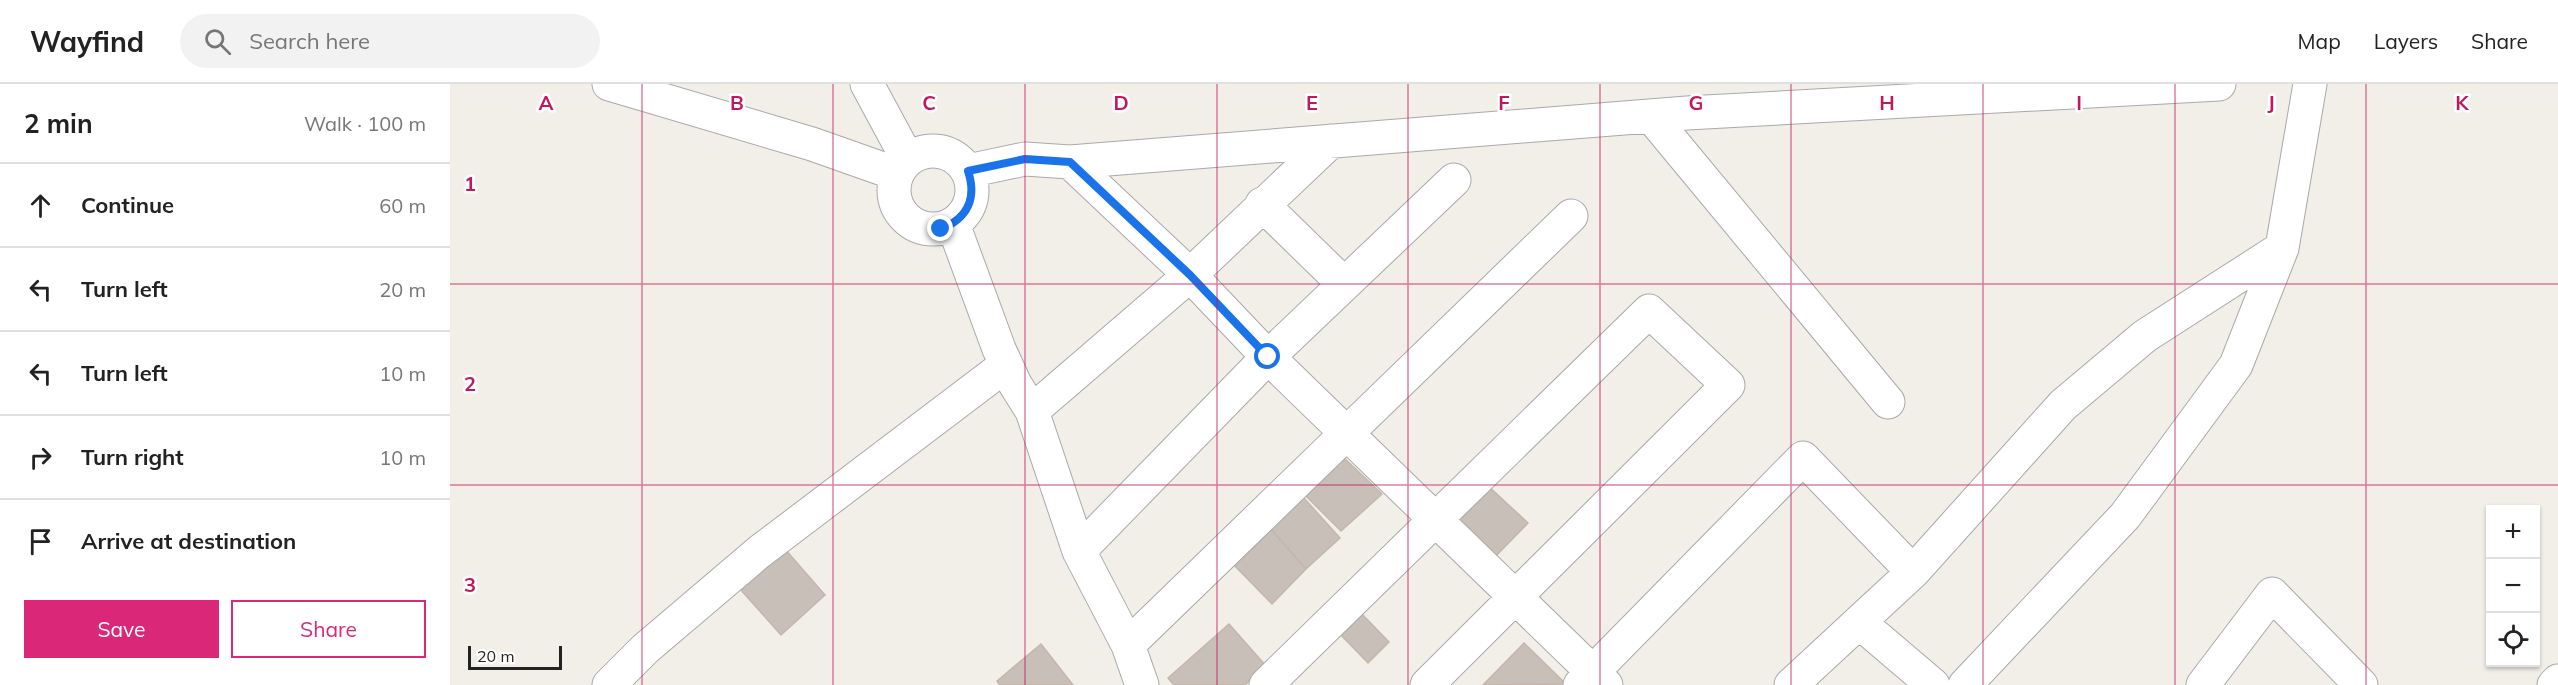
<!DOCTYPE html>
<html lang="en">
<head>
<meta charset="utf-8">
<style>
	:root { --surface:#fff; --page:#f2f2f2; --text:#222; --muted:#767676; --line:#e0e0e0; --accent:#db2777 }
	body { margin:0; font-family:Mulish,sans-serif; background:var(--page); color:var(--text) }
	.controls { position:absolute; right:18px; bottom:18px; display:grid; overflow:hidden; border-radius:0px; box-shadow:0 2px 4px #0004 }
	.controls button { width:54px; height:54px; display:grid; place-items:center; padding:0; border:0; border-bottom:2px solid var(--line); background:var(--surface); color:var(--text); font:30px sans-serif }
	.scale { position:absolute; left:18px; bottom:15px; width:94px; box-sizing:border-box; padding-left:6px; border:3px solid #222; border-top:0; font-size:16px; line-height:21px; white-space:nowrap; color:#222; -webkit-text-stroke:4px #fff; paint-order:stroke }
	.stop { position:absolute; width:18px; height:18px; margin:-14px; border:4px solid #1a73e8; border-radius:50%; background:#fff }
	.stop.end { background:#1a73e8; border-color:#fff; box-shadow:0 2px 6px #0008 }
	.list { margin:0; padding:0; list-style:none }
	h2 { display:flex; justify-content:space-between; align-items:center; height:78px; margin:0; padding:0 24px; font-size:26px }
	h2 small { font-size:20px; font-weight:400; color:var(--muted) }
	.list li { display:grid; grid-template-columns:39px 1fr auto; gap:18px; align-items:center; box-sizing:border-box; height:84px; padding:0 24px; border-top:2px solid var(--line) }
	.list b { display:block; font-size:22px; white-space:nowrap }
	.list em { font-size:20px; font-style:normal; color:var(--muted) }
	.actions { display:flex; gap:12px; padding:18px 24px }
	.actions a { flex:1; padding:14px 0; border:2px solid var(--accent); border-radius:0px; text-align:center; font-size:21px; color:var(--accent) }
	.actions .main { background:var(--accent); color:#fff }
	.icon { flex:none; width:33px; height:33px; fill:none; stroke:currentColor; stroke-width:2; stroke-linecap:round; stroke-linejoin:round }
	.map { position:relative; flex:none; width:2108px; height:601px; overflow:hidden }
	header { display:flex; align-items:center; gap:36px; box-sizing:border-box; height:84px; padding:0 30px; background:var(--surface); border-bottom:2px solid var(--line) }
	header strong { font-size:28px }
	nav { display:flex; gap:33px; margin-inline-start:auto; font-size:21px }
	.search { width:420px; height:54px; background:var(--page); display:flex; align-items:center; gap:15px; box-sizing:border-box; padding:0 21px; border-radius:33px; color:var(--muted); font-size:22px }
	main { display:flex }
	aside { flex:1; background:var(--surface) }
	.map>svg:first-child { display:block }
</style>
</head>
<body>
<header>
<strong>Wayfind</strong>
<div class="search"><svg class="icon" aria-label="search" viewBox="0 0 24 24"><circle cx="10" cy="10" r="6"/><path d="M15 15l6 6"/></svg>Search here</div>
<nav><a>Map</a><a>Layers</a><a>Share</a></nav>
</header>
<main>
<aside>
<h2>2 min<small>Walk · 100 m</small></h2>
<ul class="list">
<li><svg class="icon" aria-label="ahead" viewBox="0 0 24 24"><path d="M12 20V5M6 11l6-6 6 6"/></svg><div><b>Continue</b></div><em>60 m</em></li>
<li><svg class="icon" aria-label="left" viewBox="0 0 24 24"><path d="M17 20v-9H6M10 6l-5 5 5 5"/></svg><div><b>Turn left</b></div><em>20 m</em></li>
<li><svg class="icon" aria-label="left" viewBox="0 0 24 24"><path d="M17 20v-9H6M10 6l-5 5 5 5"/></svg><div><b>Turn left</b></div><em>10 m</em></li>
<li><svg class="icon" aria-label="right" viewBox="0 0 24 24"><path d="M7 20v-9h11M14 6l5 5-5 5"/></svg><div><b>Turn right</b></div><em>10 m</em></li>
<li><svg class="icon" aria-label="arrive" viewBox="0 0 24 24"><path d="M6 21V4h12l-3 4 3 4H6"/></svg><div><b>Arrive at destination</b></div></li>
</ul>
<div class="actions"><a class="main">Save</a><a>Share</a></div>
</aside>
<div class="map">
<svg width="2108" height="601" viewBox="0 0 2108 601">
	<rect width="100%" height="100%" fill="#f2efe9"/>
	<path fill="#c7bfb8" stroke="#c4b6ab" stroke-width="1.5" d="M894,374l38,36 -41,37 -35,-35z
		M1035,399l43,40 -38,39 -41,-41z
		M852,412l38,42 -34,31 -37,-42z
		M819,443l37,42 -34,35 -42,-43z
		M327,456l48,55 -44,40 -49,-55z
		M908,526l31,32 -21,21 -31,-32z
		M779,540l37,42 -21,19h-71l-6,-7z
		M1074,559l42,41 -83,1z
		M591,560l32,41h-73l-3,-4z"/>
	<g fill="none" stroke-linecap="round" stroke-linejoin="round">
		<g stroke="#a9a9a9" stroke-width="35">
			<path id="minor" d="M159,0l203,60 85,30
				M417,0l41,76
				M1201,32l237,286
				M444 106a39 39 0 1 1 78 0a39 39 0 1 1-78 0Z
				M620,78l120,113 78,82 338,328
				M518,87l57,-12 45,3 617,-49 532,-29
				M812,120l82,80
				M503,140l46,125 16,35 17,27 47,140 49,94 14,40
				M582,327l158,-136 141,-134
				M629,467l189,-194 186,-177
				M1409,538l74,63
				M678,561l443,-429
				M159,601l36,-36 114,-97 247,-187
				M816,601l383,-374 79,74 -301,300
				M1130,601l223,-227 110,114
				M1341,601l122,-113 150,-167 82,-69 137,-88
				M1515,601l160,-169 111,-151 46,-117 28,-164
				M1753,601l69,-91 89,91
				M2104,601l4,-4"/>
		</g>
		<use href="#minor" stroke="#fff" stroke-width="33"/>
	</g>
	<g fill="none" stroke-linecap="round" stroke-linejoin="round">
		<path stroke="#1a73e8" stroke-width="8" d="M491,145c27,-11 36,-31 27,-58l57,-12 45,3 120,113 78,82"/>
	</g>
	<path fill="none" stroke="#c2185b" stroke-width="1.5" stroke-opacity="0.55" d="M192,0v601M383,0v601M575,0v601M767,0v601M958,0v601M1150,0v601M1341,0v601M1533,0v601M1725,0v601M1916,0v601M0,200h2108M0,401h2108"/>
	<g font-size="20" text-anchor="middle" font-weight="bold" fill="#c2185b" stroke="#fff" stroke-width="5" stroke-linejoin="round" paint-order="stroke">
		<text x="96" y="26">A</text>
		<text x="287" y="26">B</text>
		<text x="479" y="26">C</text>
		<text x="671" y="26">D</text>
		<text x="862" y="26">E</text>
		<text x="1054" y="26">F</text>
		<text x="1246" y="26">G</text>
		<text x="1437" y="26">H</text>
		<text x="1629" y="26">I</text>
		<text x="1821" y="26">J</text>
		<text x="2012" y="26">K</text>
		<text x="20" y="107">1</text>
		<text x="20" y="307">2</text>
		<text x="20" y="508">3</text>
	</g>
</svg>
<div class="controls">
<button>+</button>
<button>−</button>
<button><svg class="icon" aria-label="locate" viewBox="0 0 24 24"><circle cx="12" cy="12" r="6"/><path d="M12 2v4M12 18v4M2 12h4M18 12h4"/></svg></button>
</div>
<div class="scale">20 m</div>
<div class="stop" style="left:818px;top:273px"></div>
<div class="stop end" style="left:491px;top:145px"></div>
</div>
</main>
</body>
</html>
